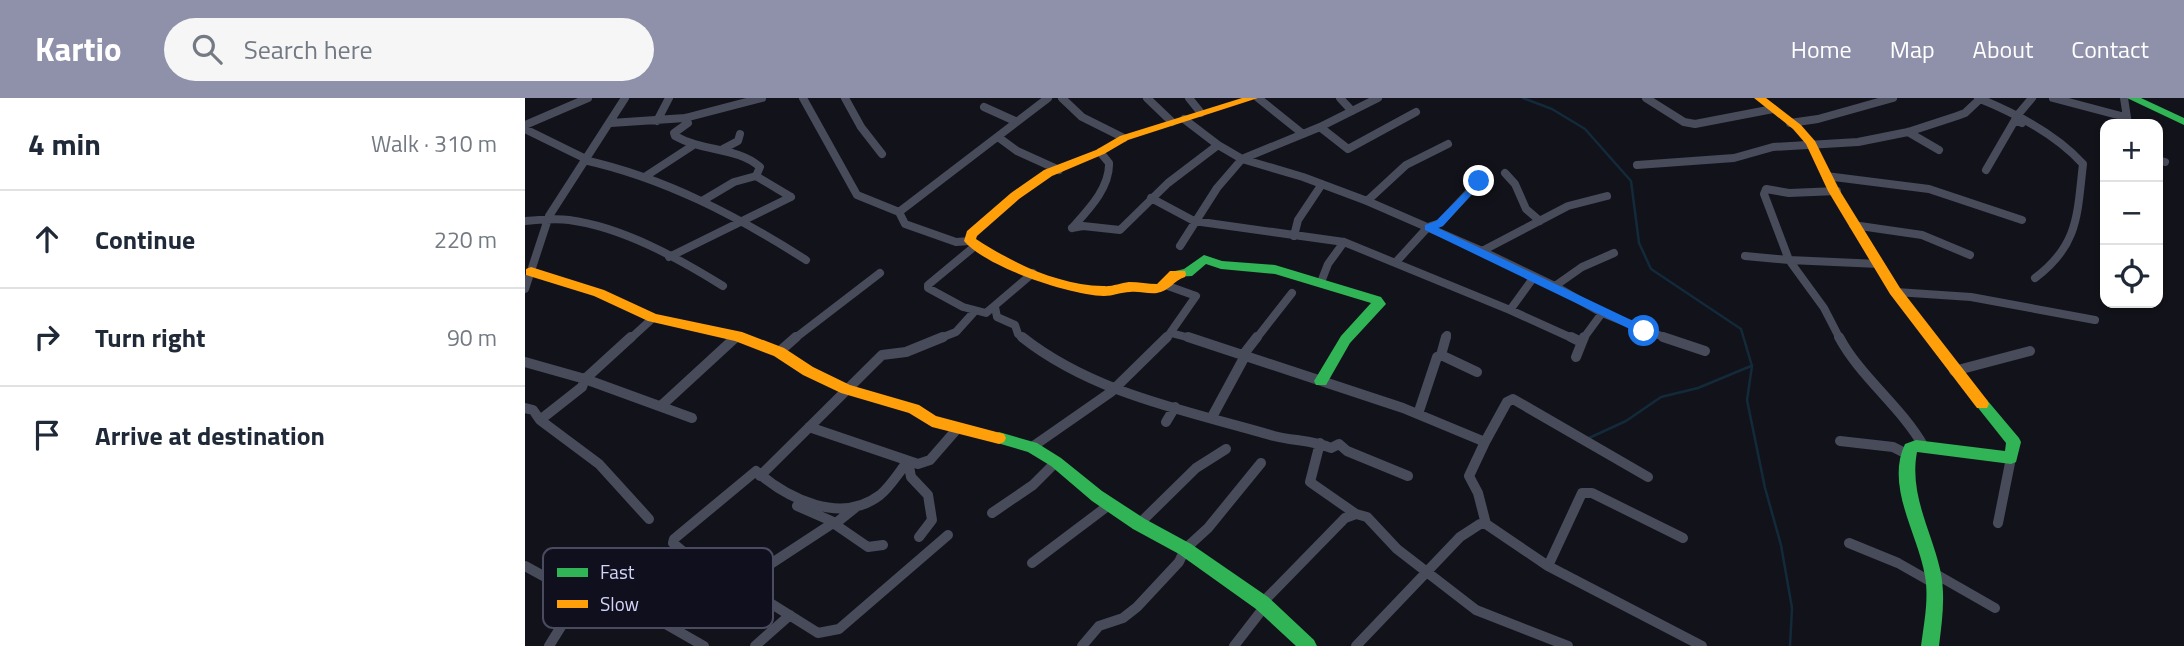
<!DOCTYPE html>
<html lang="en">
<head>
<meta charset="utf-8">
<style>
	:root { --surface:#fff; --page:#f6f6f7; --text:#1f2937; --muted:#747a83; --line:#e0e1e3; --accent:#8f91ab }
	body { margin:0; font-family:"Titillium Web",sans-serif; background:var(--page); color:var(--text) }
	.controls { position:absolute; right:21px; top:21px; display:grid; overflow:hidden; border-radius:14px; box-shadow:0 2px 5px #0004 }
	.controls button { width:63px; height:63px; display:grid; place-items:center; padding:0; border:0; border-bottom:2px solid var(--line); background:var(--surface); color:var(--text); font:35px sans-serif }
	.stop { position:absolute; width:21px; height:21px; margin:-16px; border:5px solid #1a73e8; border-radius:50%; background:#fff }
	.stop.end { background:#1a73e8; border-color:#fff; box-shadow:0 2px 7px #0008 }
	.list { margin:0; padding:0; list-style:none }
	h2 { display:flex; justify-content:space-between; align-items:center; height:91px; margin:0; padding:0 28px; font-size:30px }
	h2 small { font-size:23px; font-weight:400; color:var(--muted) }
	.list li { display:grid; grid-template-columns:46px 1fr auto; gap:21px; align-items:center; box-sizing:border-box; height:98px; padding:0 28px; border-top:2px solid var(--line) }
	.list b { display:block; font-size:26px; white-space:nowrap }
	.list em { font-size:23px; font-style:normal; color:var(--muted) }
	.icon { flex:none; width:38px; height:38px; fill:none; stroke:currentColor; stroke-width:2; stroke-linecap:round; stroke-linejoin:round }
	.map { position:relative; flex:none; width:1659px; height:548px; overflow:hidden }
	header { display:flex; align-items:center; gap:42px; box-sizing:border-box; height:98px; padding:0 35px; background:var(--accent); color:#fff }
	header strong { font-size:33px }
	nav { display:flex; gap:38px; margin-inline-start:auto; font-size:24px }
	.search { width:490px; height:63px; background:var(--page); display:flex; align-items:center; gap:18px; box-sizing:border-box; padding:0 24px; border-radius:38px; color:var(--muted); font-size:26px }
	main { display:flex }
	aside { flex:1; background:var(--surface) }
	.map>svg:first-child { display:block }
</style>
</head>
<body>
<header>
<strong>Kartio</strong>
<div class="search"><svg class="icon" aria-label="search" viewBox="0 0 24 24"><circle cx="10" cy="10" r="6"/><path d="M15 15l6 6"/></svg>Search here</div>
<nav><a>Home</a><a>Map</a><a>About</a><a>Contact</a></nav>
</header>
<main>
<aside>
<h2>4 min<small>Walk · 310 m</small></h2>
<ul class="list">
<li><svg class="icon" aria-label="ahead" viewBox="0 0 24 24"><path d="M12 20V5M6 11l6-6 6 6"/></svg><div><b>Continue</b></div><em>220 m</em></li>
<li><svg class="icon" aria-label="right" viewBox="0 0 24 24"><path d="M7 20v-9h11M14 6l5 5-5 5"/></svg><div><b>Turn right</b></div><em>90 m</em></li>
<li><svg class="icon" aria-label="arrive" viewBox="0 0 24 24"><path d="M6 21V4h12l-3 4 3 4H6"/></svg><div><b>Arrive at destination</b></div></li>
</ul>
</aside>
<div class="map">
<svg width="1659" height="548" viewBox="0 0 1659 548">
	<rect width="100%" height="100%" fill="#12121a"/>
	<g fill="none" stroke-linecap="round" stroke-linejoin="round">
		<path stroke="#132a3b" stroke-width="2.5" d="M998,0l29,11 33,20 46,52 8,62 12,26 90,60 11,37 -5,34 18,88 16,57 11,63 -2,38
			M1064,340l37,-17 35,-24 37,-9 53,-22"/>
		<path stroke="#484b5a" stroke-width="8" d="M278,0l54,97 42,17 149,-114
			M320,0l16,29 21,27
			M537,0l20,19 42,21
			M622,0l25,24
			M664,0l12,15
			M733,0l45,36
			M815,0l12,13
			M1121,0l38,24 11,2 78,-15
			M1453,0c37,15 78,36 105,66 -6,51 -4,81 -48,114
			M1528,0l72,19
			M1599,0l4,26
			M459,9l31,14
			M1491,19l16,-19
			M160,20l3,5 -14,10 1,3c28,16 63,11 85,31l-4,9 35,21
			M659,21l34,26 24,14 61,18 64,24 115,50 73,35 47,27 67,26
			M132,23l12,-23
			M86,25l74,-5 77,-20
			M1265,25l28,-4 75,-21
			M0,27l63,-27
			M795,29l28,22 68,-37
			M0,31l59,29
			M1383,34l31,18
			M473,39l19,14 42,19
			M196,52l17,-9 2,-7
			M59,62c81,18 153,56 222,100
			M1633,62l7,2
			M1112,67l97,-7 39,-11 85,-5 50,-10 49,-16 8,-3 16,-15
			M1461,72l29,-50 7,3
			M980,75l10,11 11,25 14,12
			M121,78l46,-30
			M1301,78l103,13 93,31
			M626,100l43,23 150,21 166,68
			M177,103l32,-19 22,-6
			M842,103l39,-36 42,-21
			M374,114l6,12 51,18 14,-1
			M0,123c14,-1 29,-3 44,-1 53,7 109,38 154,66
			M1328,127l69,10 48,20
			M547,130l11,-2 37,4 48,-47 50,-38
			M547,130c16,-18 38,-40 37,-65l-9,-11
			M769,138l4,-16 24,-36
			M450,148l-47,39v3l35,19 23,6 47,-40
			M655,148l37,-58 25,-29 78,-32 58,-29
			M957,153l86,-45 39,-10
			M1220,158l44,4
			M144,159l122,-60
			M1264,162l-25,-66 2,-5 23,4 48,-2
			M871,164l32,-35 12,-4 45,-48
			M1009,179l-24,33 64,29
			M796,184l7,-18 16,-22
			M1030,188l27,-19 32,-14
			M0,191l24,-73 76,-118
			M1371,194l75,5 124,23
			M470,209l2,10 18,8 3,9 6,5
			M646,235l23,6
			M105,241l23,-21
			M209,241l3,-3
			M269,241l86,-66
			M413,241l18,-7 18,-20
			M641,241l30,-43 -28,-10
			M731,241l36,-46
			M921,241l1,-4
			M1058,241l19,-26
			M1315,241l-16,-31 -35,-48 90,4"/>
		<path stroke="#484b5a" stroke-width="10" d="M497,239c72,57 166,74 252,99 19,5 39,4 57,12l8,-4 8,7 61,25
			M663,239l215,71 82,34 22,-40 6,-3 135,78
			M1046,239l10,5
			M1138,239l42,14
			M1314,239c22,41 62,69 85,110
			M254,254l17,-15
			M718,257l14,-18
			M916,257l5,-18
			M1051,259l8,-20
			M0,264l60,17 107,39
			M1429,273l76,-20
			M137,307l74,-68
			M0,310l8,2 7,10 59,44 50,55
			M894,313l18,-54 4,-2 36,17
			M687,319l33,-61
			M15,322l42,-33 3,-8 46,-42
			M641,324l9,-15
			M284,329l109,37 12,-4 27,-31
			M1315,343l53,6 14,7
			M960,344l-16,34 9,17 8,31
			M795,345l-10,39 46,32
			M507,349l79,-55 56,-55
			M383,363c-9,11 -17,25 -28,34 -39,30 -92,4 -124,-24l-82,68 -1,4 31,26 39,17 75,47 21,-4 109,-94
			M383,363l3,16 17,18 4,25 -13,17
			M235,378l122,-121 24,-3 37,-15
			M272,408l39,17 20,-16
			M467,415l41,-28 23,-23
			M1473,425l13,-65
			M614,426l57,-56 30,-19
			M1324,445l49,20 37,21
			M507,465l77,-58
			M0,468l44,24 -7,35 -13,21
			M1023,468l34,-73h10l91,45
			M1407,474l63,36
			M218,488l26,-21 64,-42 35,24 15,-2
			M44,492l35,3 23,9 77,44
			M102,504l52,-53
			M737,505l83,-85 11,-4 11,3 30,32 79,61 92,36
			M230,548l35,-31
			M557,548l17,-20 24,-8 14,-11 42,-45 6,-13 23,-21 53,-65
			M709,548l31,-40
			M831,548l104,-109 20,-13h6l62,42 154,80"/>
		<path fill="#30b455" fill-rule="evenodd" d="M1602,0h14l43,20v7z
			M679,157l18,6 53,4 106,32 5,7 -36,39 -24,42h-10l-2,-4 27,-45 30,-33 -96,-29 -54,-5 -15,-5 -14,12 -17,1 -1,-3 1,-3 9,-2z
			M1457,300l5,2 32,38 2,4 -5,20 -5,2 -94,-12c-8,42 14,78 23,117 6,26 2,52 -1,77h-18c3,-23 8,-47 4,-70 -7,-42 -40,-90 -20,-132l11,-4 89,11 1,-8 -31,-39 2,-4z
			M474,334l38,11 24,15 41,33 43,28 46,25 77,53 46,43 3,6h-21l-40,-37 -77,-55 -46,-25 -41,-28 -41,-35 -23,-14 -34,-10 -2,-4 2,-4z"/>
		<path fill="#ff9f0a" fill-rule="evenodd" d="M717,0h16l-130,42 -24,14 -52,22 -33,23 -42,37 -1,3c37,24 82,46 127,47 9,1 17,-3 26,-4 10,0 19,2 28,2l13,-13h15l1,3 -1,3c-11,3 -15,14 -28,16 -9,1 -18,-2 -27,-1 -9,0 -17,4 -26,4 -35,-1 -118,-29 -140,-55l3,-10 44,-38 33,-23 52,-20 24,-14z
			M1229,0h12l35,27 14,16 25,50 60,97 87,112 2,4 -2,4h-10l-87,-114 -62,-103 -22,-47 -13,-15z
			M6,169l73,23 52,24 86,18 42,16 29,19 37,18 69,20 17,11 68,18 2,4 -2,4 -5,2 -67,-17 -23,-14 -68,-20 -38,-18 -29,-19 -39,-15 -87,-20 -54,-25 -68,-21v-6z"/>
	</g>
	<path fill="#1a73e8" d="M954,80l5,3 -2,2 -39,43 -5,2 210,100v6h-8l-215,-104v-5l11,-4z"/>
	<rect x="18" y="450" width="230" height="80" rx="10" fill="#0f0f1e" stroke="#4a4a60" stroke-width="2"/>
	<rect x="32" y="470" width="31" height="9" fill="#30b455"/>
	<rect x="32" y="502" width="31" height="8" fill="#ff9f0a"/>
	<g font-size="19" fill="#d2d5f9">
		<text x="75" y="481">Fast</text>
		<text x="75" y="513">Slow</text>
	</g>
</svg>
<div class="controls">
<button>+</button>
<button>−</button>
<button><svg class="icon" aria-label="locate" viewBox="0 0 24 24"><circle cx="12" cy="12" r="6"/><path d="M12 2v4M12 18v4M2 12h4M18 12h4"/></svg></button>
</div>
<div class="stop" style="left:1119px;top:233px"></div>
<div class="stop end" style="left:954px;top:83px"></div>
</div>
</main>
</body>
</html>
